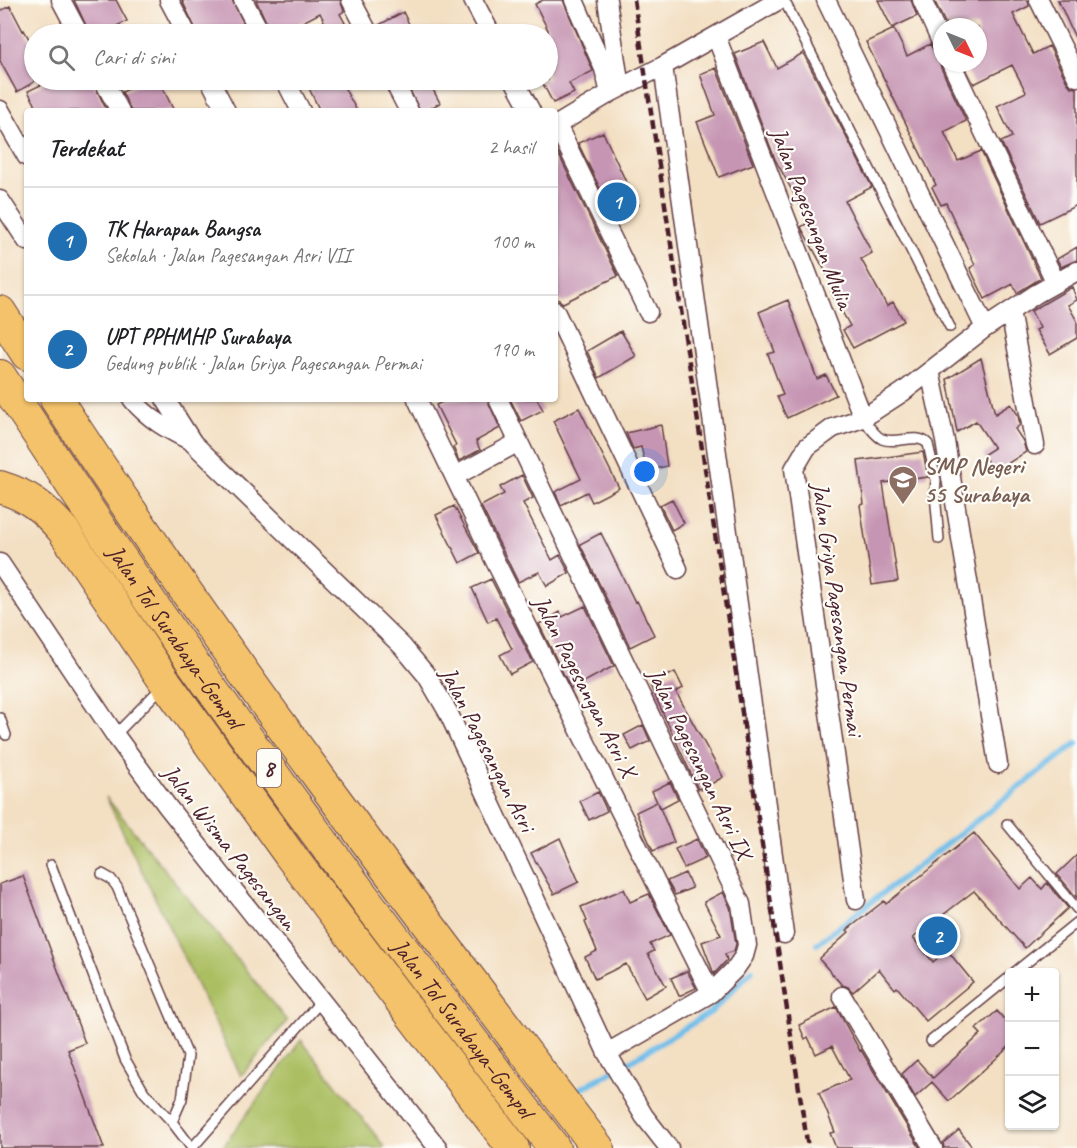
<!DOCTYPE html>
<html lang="id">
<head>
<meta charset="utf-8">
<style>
	:root { --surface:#fff; --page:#f2f2f2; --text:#202124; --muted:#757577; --line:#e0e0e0; --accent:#1f6fb2 }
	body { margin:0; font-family:Caveat,sans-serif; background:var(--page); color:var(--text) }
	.controls { position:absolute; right:18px; bottom:18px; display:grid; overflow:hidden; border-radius:6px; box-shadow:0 2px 4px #0004 }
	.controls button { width:54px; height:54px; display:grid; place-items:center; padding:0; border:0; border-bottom:2px solid var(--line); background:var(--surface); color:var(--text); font:30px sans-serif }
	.compass { position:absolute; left:933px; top:18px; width:54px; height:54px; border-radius:50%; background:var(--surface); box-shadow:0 2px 4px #0004; rotate:133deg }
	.you { position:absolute; left:645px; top:472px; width:21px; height:21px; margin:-15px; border:4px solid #fff; border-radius:50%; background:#1a73e8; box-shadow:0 0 0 9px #1a73e833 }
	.badge { display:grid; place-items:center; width:39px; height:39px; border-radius:50%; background:var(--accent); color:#fff; font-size:20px; font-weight:700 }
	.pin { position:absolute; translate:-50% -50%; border:3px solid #fff; box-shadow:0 2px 6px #0006 }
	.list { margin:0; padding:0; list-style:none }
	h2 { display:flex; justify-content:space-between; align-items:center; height:78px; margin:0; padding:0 24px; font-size:26px }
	h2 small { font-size:20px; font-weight:400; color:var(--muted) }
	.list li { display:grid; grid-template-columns:39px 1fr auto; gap:18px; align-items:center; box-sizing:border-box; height:108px; padding:0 24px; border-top:2px solid var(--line) }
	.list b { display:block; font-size:22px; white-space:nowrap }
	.list p { margin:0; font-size:20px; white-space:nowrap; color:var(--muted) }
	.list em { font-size:20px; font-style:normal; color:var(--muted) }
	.icon { flex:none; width:33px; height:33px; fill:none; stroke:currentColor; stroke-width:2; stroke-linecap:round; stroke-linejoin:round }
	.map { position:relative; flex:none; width:1077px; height:1148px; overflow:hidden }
	.search { position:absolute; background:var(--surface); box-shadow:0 2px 4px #0004; left:24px; top:24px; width:534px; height:66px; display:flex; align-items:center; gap:15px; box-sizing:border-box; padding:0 21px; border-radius:33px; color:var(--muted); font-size:22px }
	.panel { position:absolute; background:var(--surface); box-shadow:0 2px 4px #0004; left:24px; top:108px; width:534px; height:294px; border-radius:6px }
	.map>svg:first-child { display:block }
</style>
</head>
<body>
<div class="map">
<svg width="1077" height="1148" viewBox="0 0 1077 1148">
	<rect width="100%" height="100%" fill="#fdfcf7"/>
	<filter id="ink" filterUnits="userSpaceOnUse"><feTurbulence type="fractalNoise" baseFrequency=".0167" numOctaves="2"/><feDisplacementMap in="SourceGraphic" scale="12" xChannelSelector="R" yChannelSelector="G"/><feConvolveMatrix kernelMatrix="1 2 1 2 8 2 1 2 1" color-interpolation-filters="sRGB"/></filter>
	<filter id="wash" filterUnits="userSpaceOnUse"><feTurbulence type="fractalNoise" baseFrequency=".008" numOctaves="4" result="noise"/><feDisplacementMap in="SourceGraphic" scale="24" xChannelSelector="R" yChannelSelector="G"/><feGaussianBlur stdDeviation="1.35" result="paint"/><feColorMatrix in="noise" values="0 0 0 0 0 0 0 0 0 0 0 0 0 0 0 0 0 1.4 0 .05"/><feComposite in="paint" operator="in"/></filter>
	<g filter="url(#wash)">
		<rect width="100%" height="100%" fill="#f3dfc2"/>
		<path fill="#abbf62" stroke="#7a6f46" stroke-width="1.5" d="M106,797l181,224 -46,55z
			M301,1040l83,106 -1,2h-161z"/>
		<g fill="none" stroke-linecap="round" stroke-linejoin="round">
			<path stroke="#6fbde9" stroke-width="6" d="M817,944l260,-201
				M580,1089l51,-28 80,-49 41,-42"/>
		</g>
		<g id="blocks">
			<path fill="#c695b3" d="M74,0h42l11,21 -26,13h-11z
				M182,0h50l17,34h-51z
				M256,0h84l4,11 -4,3 5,9 -16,8 -9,-18 -40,21h-8z
				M543,0h20l30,71 -24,12 5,10 -21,10 -12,-23h7v-50l-13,-26z
				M878,0h33l6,16 -25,12z
				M934,0h94l1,6 -16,8 20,40 16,-8 18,36 4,5 6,1v117l-37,18 -39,-81 11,-5 -15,-31 29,-14 -14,-27 -38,19 -11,-21h15v-36h-31z
				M1058,0h19v42z
				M10,6l13,25 1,-1 10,18v34l-17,10 -17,-31v-50z
				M403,12l11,22h-34l-3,-8z
				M894,29l13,27 23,-12 5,9 7,2 -2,7 1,6 25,53 -22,11 14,29 23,-10 60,127 -24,15 -4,-9 -28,15 -15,-31 5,-3 -29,-62 -5,2 -9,-18 4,-2 -70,-143z
				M764,42l13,26 26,-15 69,134 -27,14 27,52 -11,6 26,47 6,-4 11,19 -51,27 -10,-18 7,-4 -19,-34 4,-3 -34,-62 8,-5 -34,-63 -40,-105z
				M716,68l37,96 -34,13 -22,-55 18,-7 -15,-41z
				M51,80h41l15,31h-68l-11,-20z
				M148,80h11l15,31h-43l-9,-19z
				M305,80h35l17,31h-37z
				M405,80h23l12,23 -15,8h-5z
				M603,132l24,52 1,-1 11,22 -25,12 -36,-74z
				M558,153l60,123 -55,27 -8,-6v-143z
				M1077,247v13l-16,7 -4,-8z
				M1072,287l5,13 -9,5 9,16v17l-27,16 -14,-24 4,-2 -9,-17z
				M788,300l29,79 9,-4 10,20 -49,23 -10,-21 6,-2 -15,-41 7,-2 -16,-40z
				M621,331l15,25 -37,22 -12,-27z
				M981,358l14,56 16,-10 7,11 2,10 -5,4 8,12 3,11 -32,20 -11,-17 11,-7 -18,-27 -19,11 -10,-53z
				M448,399h39l13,29 -24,13 4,9 -21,11 -6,-14 3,-2 -20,-40z
				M510,399h27l6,11 -22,11z
				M579,408l40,80 -27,14 -5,-10 -26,13 -6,-13 26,-13 -28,-58z
				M661,425l6,41 -20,5 -6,-24 -8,2 -7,-16z
				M923,452l5,25 -45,6 15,98 -26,4 -12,-80 4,-1 -6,-43z
				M522,475l11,23 -10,5 29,57 8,-5 9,18 -22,13 -8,-14 -21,10 -37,-76 23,-12 -4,-7z
				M672,499l12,24 -12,7 -12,-25z
				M454,506l25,47 -19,10 -24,-48z
				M601,533l34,69 2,-1 17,34 -24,12 -50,-103z
				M491,579l42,83 -23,12 -10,-19 12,-6 -16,-31 -8,4 -16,-34z
				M585,606l29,60 -43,23 -32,-65 21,-12 2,5z
				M675,672l8,16 -7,4 47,85 -22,13 -1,-2 -2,1 -48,-104z
				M643,725l7,16 -18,9 -8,-15z
				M670,782l8,17 -17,9 -3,-5 16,39 -21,9 -17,-39 21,-10 -5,-11z
				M598,792l9,19 -18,9 -9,-19z
				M974,833l46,56 12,-11 10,11 5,-6 21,25 -43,40 -51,-57 -61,47 20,24 14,-12 26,32 -47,39 -29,-34 -2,2 -16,-20 -26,23 -5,-5 -6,-2 -23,-26 30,-27 -2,-2 37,-29 2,3z
				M560,838l19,44 -25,12 -23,-41z
				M697,839l9,19 -22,10 -9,-19z
				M1077,855v43l-20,-24z
				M685,873l7,15 -17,7 -8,-14z
				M23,876l62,167 -17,7 36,98h-104v-264z
				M624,889l6,13 19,-8 21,41 -20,9 4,7 -6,3 18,32 -21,12 -19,-34 -31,15 -10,-22 12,-6 -12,-29 2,-1 -6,-14z
				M723,892l7,15 6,37 -2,7 -9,3 2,6 -13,14 -12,-32 19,-7 -17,-33z
				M687,971l9,17 -17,8 -8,-18z
				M836,1007l24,44 1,-1 59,98h-84l-6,-15 5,-1 -16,-39 31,-13 -18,-34 -16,8 -8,-17 -3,2 -6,-14z
				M997,1011l13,15v20l-61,55 -17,-19 -17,15 -13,-23 15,-14 16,18 48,-44 -5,-5z
				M959,1130l14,18h-29l-1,-5z"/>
		</g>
	</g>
	<g filter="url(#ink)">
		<use href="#blocks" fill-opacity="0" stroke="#633c42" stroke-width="1.5"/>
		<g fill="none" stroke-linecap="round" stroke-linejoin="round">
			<g stroke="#633c42" stroke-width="12">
				<path id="service" d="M784,0l166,327
					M863,418c5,7 11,17 19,21 14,6 35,-7 46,5l8,36 -1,14 4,45
					M0,718l6,17
					M115,735l47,-48
					M1007,824l70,85
					M51,865l74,194 19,33 28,30 20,26
					M102,874l9,5 6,8 71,169 -6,43 -10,23
					M1015,972l62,-50
					M931,1041l79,-64
					M193,1147l128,-146"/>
			</g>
			<g stroke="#633c42" stroke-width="21">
				<path id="minor" d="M61,0l18,34
					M169,0l18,34
					M243,0l18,34
					M351,0l18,34
					M473,0l18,34
					M574,0l30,69 6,24
					M607,0l13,88
					M826,0l159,328
					M922,0l20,44
					M1039,0l38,77
					M716,36l147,382
					M951,63l105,220
					M663,66l121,868
					M103,80l17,31
					M210,80l16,31
					M285,80l16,31
					M393,80l16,31
					M514,80l17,31
					M0,110l27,47
					M557,125l91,187
					M555,126l55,-33 53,-27 116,-66
					M0,200l27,41
					M555,311l123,258
					M1010,311l25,134
					M930,371l15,70 53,323
					M132,399c16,20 37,31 59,42
					M165,399l28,44 209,203 25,30 21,36 159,341 37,63 25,32
					M417,399l77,160 217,434
					M498,399l243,505 6,41 -3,11 -9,13 -24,24 -104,60
					M455,476l64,-34
					M0,563l115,172 52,71 271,342
					M856,900l-62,-431 13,-22 26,-19 30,-10 40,-26 82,-64 51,-34 41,-23
					M842,996l91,152"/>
			</g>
			<g stroke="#633c42" stroke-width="34">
				<g id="motorway">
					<path d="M0,312l27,42"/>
					<path id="s1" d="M0,376c79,121 159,242 245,359 100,140 205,276 309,413"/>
					<path d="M56,399c168,258 355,504 542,749"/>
					<path d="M0,487c29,9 43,20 63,43l103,153 123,171 224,294"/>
				</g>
			</g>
			<use href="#service" stroke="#fff" stroke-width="9"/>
			<use href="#minor" stroke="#fff" stroke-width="18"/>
			<use href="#motorway" stroke="#f3c26a" stroke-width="32"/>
			<path stroke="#4a1f2b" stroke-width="4.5" stroke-dasharray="9 4.5" stroke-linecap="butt" d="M634,0l174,1148"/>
		</g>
	</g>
	<defs>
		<g id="school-pin" transform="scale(1.5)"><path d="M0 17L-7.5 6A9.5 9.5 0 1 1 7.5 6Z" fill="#8d6e63" stroke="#fdfcf7"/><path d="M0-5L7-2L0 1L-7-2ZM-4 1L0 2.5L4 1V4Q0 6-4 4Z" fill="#fff"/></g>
	</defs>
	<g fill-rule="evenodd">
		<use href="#school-pin" x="903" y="480"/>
	</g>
	<g text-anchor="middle" stroke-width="4.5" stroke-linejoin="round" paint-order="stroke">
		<rect fill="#fdfcf7" stroke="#806168" stroke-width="1.5" x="257" y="749" width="24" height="38" rx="4.5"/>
		<g font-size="22" font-weight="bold" fill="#4a1f2b">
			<text x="269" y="776">8</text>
		</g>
		<g font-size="24" fill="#4a1f2b" stroke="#fdfcf7">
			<text transform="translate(812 218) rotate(69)" y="8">Jalan Pagesangan Mulia</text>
			<text transform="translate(838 609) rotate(82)" y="8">Jalan Griya Pagesangan Permai</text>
			<text dy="8" stroke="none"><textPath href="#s1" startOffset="314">Jalan Tol Surabaya–Gempol</textPath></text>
			<text transform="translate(585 686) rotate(63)" y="8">Jalan Pagesangan Asri X</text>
			<text transform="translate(488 749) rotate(63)" y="8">Jalan Pagesangan Asri</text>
			<text transform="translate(700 763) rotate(64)" y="8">Jalan Pagesangan Asri IX</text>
			<text transform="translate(230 847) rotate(52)" y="8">Jalan Wisma Pagesangan</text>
			<text dy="8" stroke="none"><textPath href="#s1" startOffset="800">Jalan Tol Surabaya–Gempol</textPath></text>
		</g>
		<g font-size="24" font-weight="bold" fill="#785e54" stroke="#fdfcf7" text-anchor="start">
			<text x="924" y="474">SMP Negeri<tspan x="924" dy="28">55 Surabaya</tspan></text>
		</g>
	</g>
</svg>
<div class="controls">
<button>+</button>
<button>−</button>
<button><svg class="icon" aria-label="layers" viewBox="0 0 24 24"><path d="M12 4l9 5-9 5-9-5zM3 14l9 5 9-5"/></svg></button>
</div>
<svg class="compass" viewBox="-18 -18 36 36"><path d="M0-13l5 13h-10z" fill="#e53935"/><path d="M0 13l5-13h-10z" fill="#757577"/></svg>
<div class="you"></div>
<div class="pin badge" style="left:617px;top:202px">1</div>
<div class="pin badge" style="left:938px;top:936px">2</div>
<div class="search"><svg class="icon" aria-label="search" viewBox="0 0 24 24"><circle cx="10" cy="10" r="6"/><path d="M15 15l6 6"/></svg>Cari di sini</div>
<section class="panel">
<h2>Terdekat<small>2 hasil</small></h2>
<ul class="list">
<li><span class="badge">1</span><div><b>TK Harapan Bangsa</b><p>Sekolah · Jalan Pagesangan Asri VII</p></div><em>100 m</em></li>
<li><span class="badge">2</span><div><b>UPT PPHMHP Surabaya</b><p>Gedung publik · Jalan Griya Pagesangan Permai</p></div><em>190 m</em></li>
</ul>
</section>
</div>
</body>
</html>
